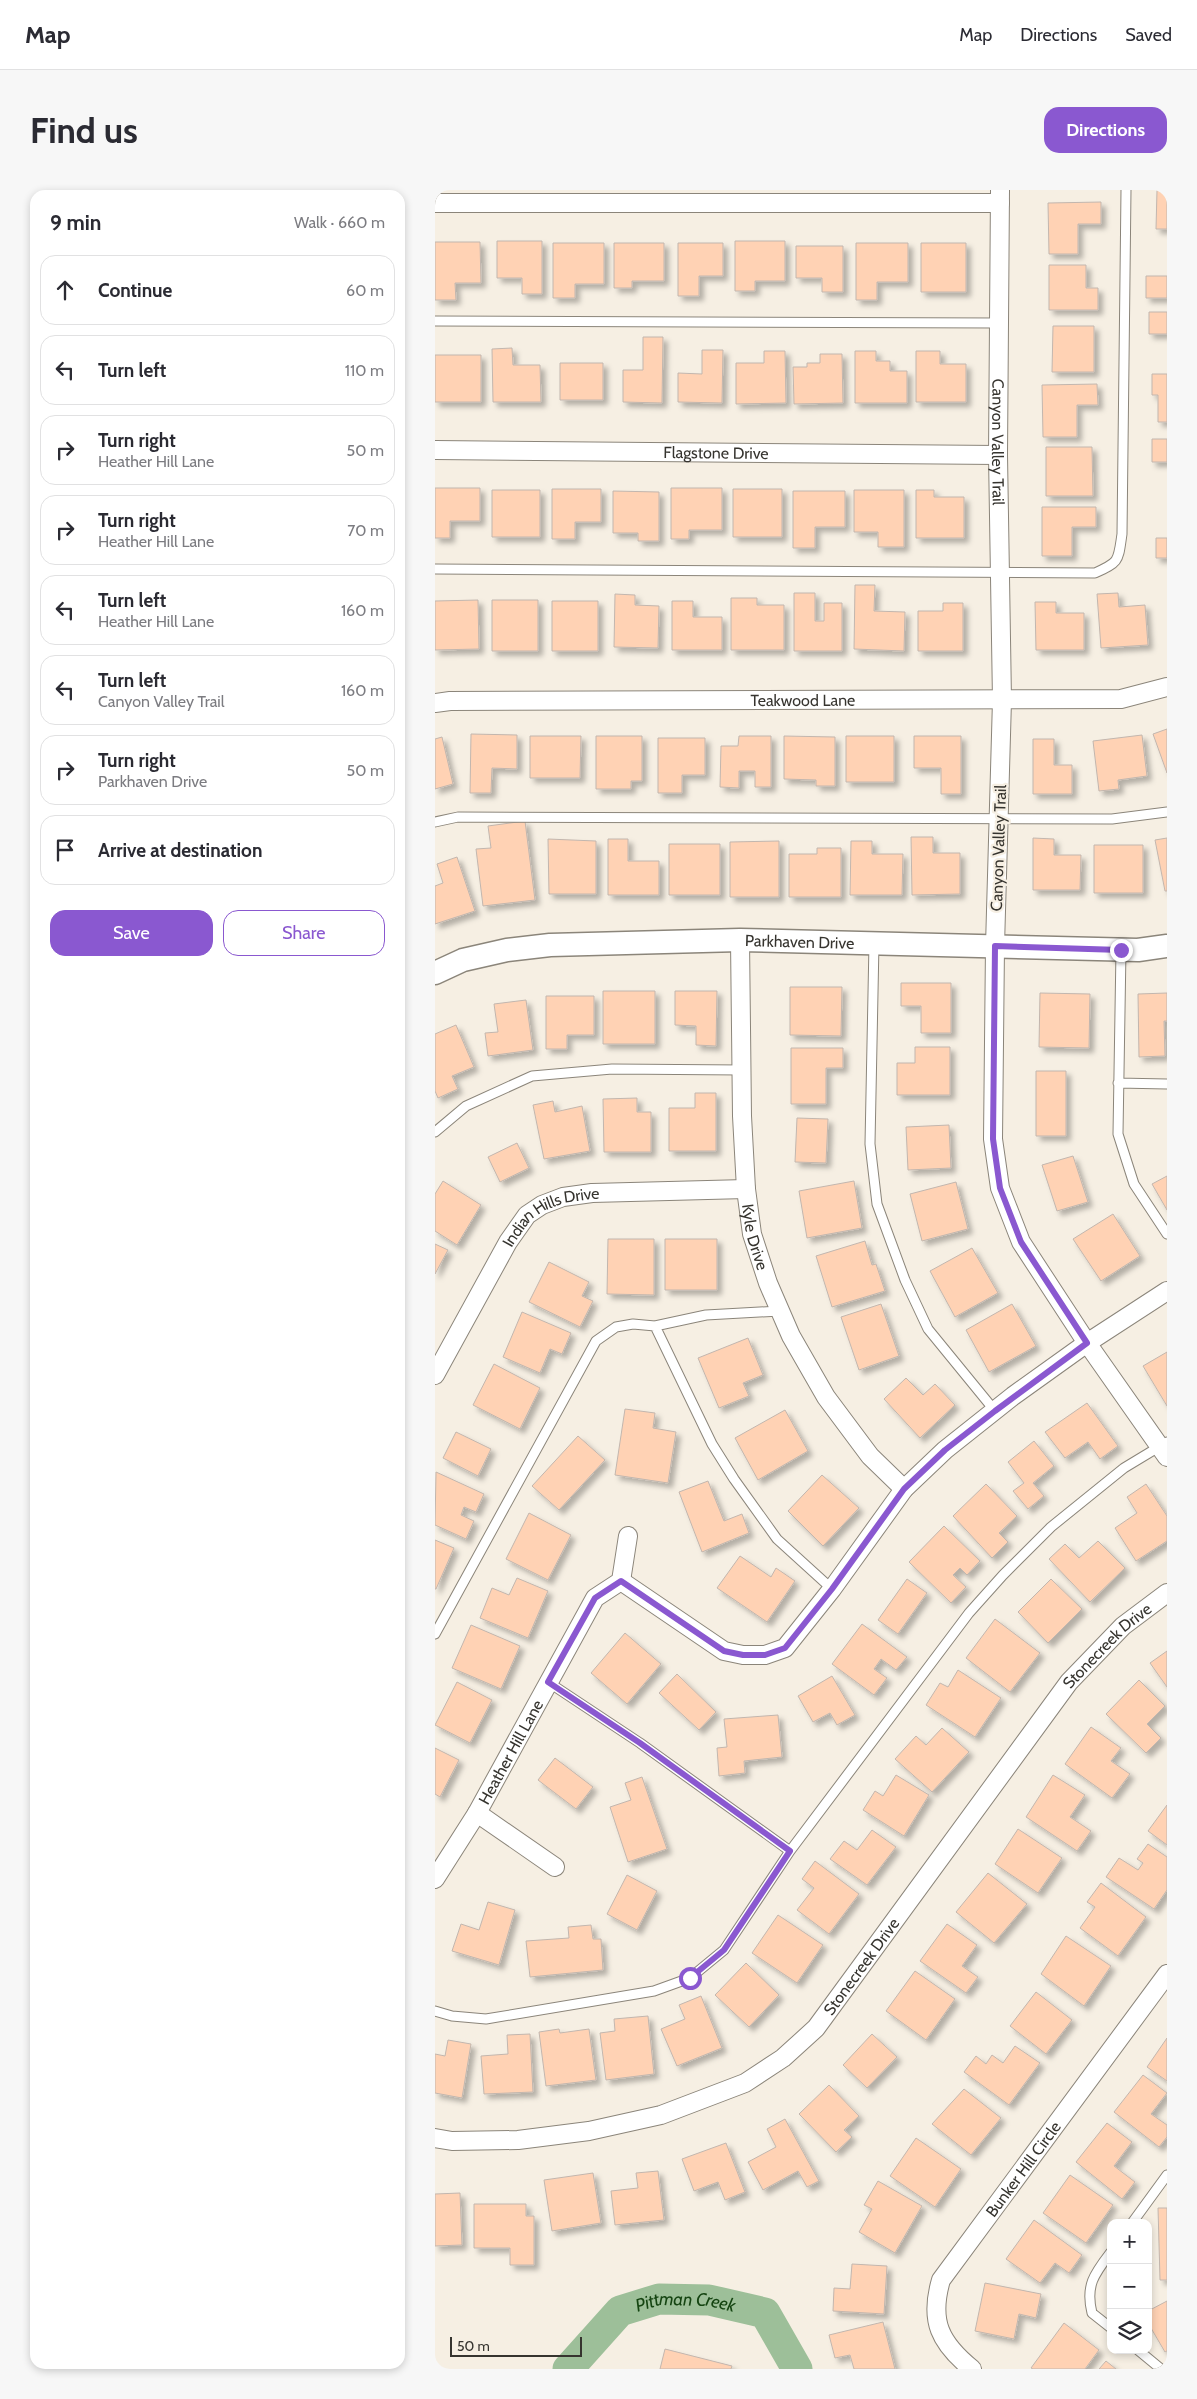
<!DOCTYPE html>
<html lang="en">
<head>
<meta charset="utf-8">
<style>
	:root { --surface:#fff; --page:#f7f7f7; --text:#2b2b33; --muted:#7c7c81; --line:#e1e1e2; --accent:#8a58d0 }
	body { margin:0; font-family:Cabin,sans-serif; background:var(--page); color:var(--text) }
	.controls { position:absolute; right:15px; bottom:15px; display:grid; overflow:hidden; border-radius:10px; box-shadow:0 2px 8px #0003 }
	.controls button { width:45px; height:45px; display:grid; place-items:center; padding:0; border:0; border-bottom:1px solid var(--line); background:var(--surface); color:var(--text); font:25px sans-serif }
	.scale { position:absolute; left:15px; bottom:12px; width:132px; box-sizing:border-box; padding-left:5px; border:2px solid #36342f; border-top:0; font-size:14px; line-height:18px; white-space:nowrap; color:#36342f; -webkit-text-stroke:4px #f6efe3; paint-order:stroke }
	.stop { position:absolute; width:15px; height:15px; margin:-11px; border:4px solid #8a58d0; border-radius:50%; background:#fff }
	.stop.end { background:#8a58d0; border-color:#fff; box-shadow:0 1px 5px #0008 }
	.list { margin:0; padding:0; list-style:none }
	h2 { display:flex; justify-content:space-between; align-items:center; height:65px; margin:0; padding:0 20px; font-size:21px }
	h2 small { font-size:16px; font-weight:400; color:var(--muted) }
	.list li { display:grid; grid-template-columns:32px 1fr auto; gap:15px; align-items:center; box-sizing:border-box; height:70px; margin:0 10px 10px; padding:0 10px; border:1px solid var(--line); border-radius:15px }
	.list b { display:block; font-size:19px; white-space:nowrap }
	.list p { margin:0; font-size:16px; white-space:nowrap; color:var(--muted) }
	.list em { font-size:16px; font-style:normal; color:var(--muted) }
	.actions { display:flex; gap:10px; padding:15px 20px }
	.actions a { flex:1; padding:11px 0; border:1px solid var(--accent); border-radius:15px; text-align:center; font-size:18px; color:var(--accent) }
	.actions .main { background:var(--accent); color:#fff }
	.icon { flex:none; width:28px; height:28px; fill:none; stroke:currentColor; stroke-width:2; stroke-linecap:round; stroke-linejoin:round }
	.map { position:relative; flex:none; width:732px; height:2179px; overflow:hidden; border-radius:15px }
	header { display:flex; align-items:center; gap:30px; box-sizing:border-box; height:70px; padding:0 25px; background:var(--surface); border-bottom:1px solid var(--line) }
	header strong { font-size:24px }
	nav { display:flex; gap:28px; margin-inline-start:auto; font-size:18px }
	.intro { display:flex; align-items:center; justify-content:space-between; box-sizing:border-box; height:120px; padding:0 30px }
	h1 { margin:0; font-size:35px }
	.button { padding:12px 22px; border-radius:15px; background:var(--accent); color:#fff; font-size:18px; font-weight:700 }
	main { display:flex; gap:30px; padding:0 30px }
	aside { flex:1; background:var(--surface); border-radius:15px; box-shadow:0 2px 8px #0003 }
	.map>svg:first-child { display:block }
</style>
</head>
<body>
<header>
<strong>Map</strong>
<nav><a>Map</a><a>Directions</a><a>Saved</a></nav>
</header>
<div class="intro"><h1>Find us</h1><a class="button">Directions</a></div>
<main>
<aside>
<h2>9 min<small>Walk · 660 m</small></h2>
<ul class="list">
<li><svg class="icon" aria-label="ahead" viewBox="0 0 24 24"><path d="M12 20V5M6 11l6-6 6 6"/></svg><div><b>Continue</b></div><em>60 m</em></li>
<li><svg class="icon" aria-label="left" viewBox="0 0 24 24"><path d="M17 20v-9H6M10 6l-5 5 5 5"/></svg><div><b>Turn left</b></div><em>110 m</em></li>
<li><svg class="icon" aria-label="right" viewBox="0 0 24 24"><path d="M7 20v-9h11M14 6l5 5-5 5"/></svg><div><b>Turn right</b><p>Heather Hill Lane</p></div><em>50 m</em></li>
<li><svg class="icon" aria-label="right" viewBox="0 0 24 24"><path d="M7 20v-9h11M14 6l5 5-5 5"/></svg><div><b>Turn right</b><p>Heather Hill Lane</p></div><em>70 m</em></li>
<li><svg class="icon" aria-label="left" viewBox="0 0 24 24"><path d="M17 20v-9H6M10 6l-5 5 5 5"/></svg><div><b>Turn left</b><p>Heather Hill Lane</p></div><em>160 m</em></li>
<li><svg class="icon" aria-label="left" viewBox="0 0 24 24"><path d="M17 20v-9H6M10 6l-5 5 5 5"/></svg><div><b>Turn left</b><p>Canyon Valley Trail</p></div><em>160 m</em></li>
<li><svg class="icon" aria-label="right" viewBox="0 0 24 24"><path d="M7 20v-9h11M14 6l5 5-5 5"/></svg><div><b>Turn right</b><p>Parkhaven Drive</p></div><em>50 m</em></li>
<li><svg class="icon" aria-label="arrive" viewBox="0 0 24 24"><path d="M6 21V4h12l-3 4 3 4H6"/></svg><div><b>Arrive at destination</b></div></li>
</ul>
<div class="actions"><a class="main">Save</a><a>Share</a></div>
</aside>
<div class="map">
<svg width="732" height="2179" viewBox="0 0 732 2179">
	<defs>
		<filter id="shadow"><feDropShadow dx="4.5" dy="4.5" stdDeviation="2.5" flood-color="#0004"/></filter>
	</defs>
	<rect width="100%" height="100%" fill="#f6efe3"/>
	<g fill="none" stroke-linecap="round" stroke-linejoin="round">
		<path stroke="#9dbf99" stroke-width="31" id="s1" d="M133,2179l52,-58 39,-12 50,1 56,13 32,56"/>
	</g>
	<path fill="#ffd2b4" stroke="#c2b6ae" filter="url(#shadow)" d="M722,0h10v39h-11z
		M666,12v22h-23v30h-29l-1,-51z
		M62,51h45v53h-20v-16h-25z
		M300,51h50v40h-30v10h-20z
		M0,52h45l1,41h-26l1,17h-21z
		M118,53h51v41h-29v14h-22z
		M179,53h50v38h-32v7h-18z
		M243,53h45v33h-24v20h-21z
		M421,53h52v39h-31v18h-21z
		M486,53h45v49h-45z
		M361,56h47v46h-21v-14h-26z
		M614,75h37v23h12v22h-49z
		M711,86h21v22h-21z
		M714,122h18v22h-18z
		M618,136h41v46h-42z
		M208,147h20l-1,66 -39,-1v-32h20z
		M77,158l1,17h27l1,37h-48l-1,-53z
		M267,160h21l-1,53 -44,-1v-29l24,1z
		M329,161h21l1,52 -50,1v-41h28z
		M420,161h21v10h14v10h17v32h-52z
		M481,161h24v13h26v38h-50z
		M385,164h22l1,49 -49,1 -1,-37h14v-4h13z
		M0,165h46v47h-46z
		M125,173h43v37h-43z
		M717,184h15v48h-9v-27h-6z
		M662,194l1,21h-21v32h-34l-1,-52z
		M717,249h15v23h-15z
		M611,257h46l1,49h-47z
		M0,298h45v33h-30v17h-15z
		M236,298h51v42h-33v9h-18z
		M117,299h49v33h-26v17h-23z
		M298,299h49v48h-49z
		M57,300h48v47h-48z
		M419,300h50v57h-26v-15h-24z
		M481,300h18v7h30v41h-48z
		M178,301l46,1v49h-21v-8h-25z
		M358,301h52v36h-30v21h-22z
		M607,317h54v20h-24v29h-30z
		M721,348h11v20h-11z
		M420,395h20l-1,26 31,1 -1,39 -50,-2z
		M359,403h21v28h9v-18h18v48h-48z
		M683,403l1,14 26,-2 3,40 -47,3 -4,-54z
		M180,404l20,1v10l24,1 -1,42 -44,-1z
		M296,408h26v7h27v45h-53z
		M43,410l1,49 -44,1v-49z
		M57,410h46v51h-46z
		M117,411h46v50h-46z
		M237,411h21v16h29v33h-50z
		M600,412h21v11h28v37h-48z
		M508,413h20v48h-45v-40h25z
		M732,539v44l-14,-39z
		M36,544l46,1v34l-25,-1 -1,25h-21z
		M707,545l5,41 -29,4 1,9 -20,2 -6,-50z
		M95,546h51l-1,42h-50z
		M161,546h46v45h-11v8h-35z
		M304,546h32v51h-16v-16h-16v17l-19,-1 1,-41h17z
		M349,546l51,1v49h-19v-6l-32,-1z
		M411,546h48v46h-48z
		M479,546h47v58h-20v-26h-27z
		M7,547l11,47 -18,5v-50z
		M223,548h47v37h-23v18h-24z
		M598,549h21v26h18v29h-39z
		M90,631l10,79 -52,6 -7,-57 15,-1 -3,-22z
		M476,647h22v16h27v41l-48,1z
		M598,648l21,1v16h27l-1,35h-47z
		M732,648v53h-2l-10,-51z
		M113,649l48,2v53h-47z
		M173,649h20v22h31v34h-51z
		M344,651v56h-49v-55z
		M416,651h21v13h31l-1,41h-52z
		M234,654h51v51h-51z
		M659,655h49v48h-49z
		M382,658h24v49h-52v-43h28z
		M22,667l18,54 -40,13v-38l8,-3 -6,-19z
		M466,793h50v50h-30v-27h-20z
		M355,797h52l-1,49 -51,-1z
		M168,801h52v53h-52z
		M240,801h42l-1,55 -20,-1v-19l-21,-1z
		M605,803l50,1 -1,54 -50,-1z
		M732,803v28h-3l1,35 -26,1 -1,-63z
		M111,806h48v39h-27v14h-21z
		M91,810l7,50 -45,6 -3,-23 13,-1 -4,-28z
		M21,835l18,42 -22,9 6,13 -20,9 -3,-7v-57z
		M480,857h35v48h-53v-32h18z
		M356,858h52v20h-17v36h-35z
		M601,881h30v65h-30z
		M260,903h21v58h-47v-43h26z
		M202,908v14h14v40h-47l-1,-53z
		M118,911l2,11 27,-6 8,45 -46,8 -11,-54z
		M362,928l31,1 -2,44 -31,-1z
		M514,935l2,43 -43,2 -2,-43z
		M82,953l12,25 -29,14 -12,-25z
		M638,966l15,46 -31,9 -15,-46z
		M732,986v34l-15,-26z
		M8,991l38,24 -24,40 -22,-14v-37z
		M419,991l8,47 -55,10 -8,-47z
		M521,992l12,47 -46,12 -12,-47z
		M678,1024l27,42 -39,25 -28,-42z
		M173,1049h46v56l-47,-1z
		M230,1049h52v51h-52z
		M430,1051l7,24 4,-1 9,27 -53,16 -16,-51z
		M0,1054l13,6 -13,24z
		M537,1058l26,45 -43,24 -25,-46z
		M114,1072l40,20 -7,14 11,5 -13,26 -51,-25z
		M446,1114l18,52 -40,14 -18,-53z
		M577,1114l24,42 -47,26 -23,-42z
		M87,1122l49,21 -9,21 -12,-5 -10,24 -37,-16z
		M313,1148l15,37 -20,8 6,13 -30,12 -21,-50z
		M732,1162v54l-24,-40z
		M59,1174l46,24 -20,41 -47,-24z
		M471,1188l17,17 12,-11 20,21 -35,33 -36,-39z
		M652,1213l31,43 -18,13 -12,-17 -23,16 -20,-26z
		M190,1219l30,4 -2,15 23,4 -8,51 -53,-8z
		M350,1220l23,41 -50,29 -23,-42z
		M21,1242l35,17 -13,27 -35,-18z
		M143,1246l27,24 -46,50 -27,-24z
		M599,1251l20,25 -21,17 11,13 -16,13 -15,-18 11,-8 -16,-21z
		M1,1282l48,22 -8,18 -12,-5 -3,8 13,6 -8,18 -31,-14z
		M387,1285l37,33 -36,38 -35,-35z
		M273,1291l16,40 18,-7 7,19 -47,19 -23,-60z
		M551,1294l31,32 -18,17 9,9 -16,16 -39,-42z
		M711,1294l21,32v25l-31,20 -21,-33 22,-15 -10,-16z
		M94,1323l42,22 -23,45 -42,-21z
		M509,1336l36,35 -13,14 -7,-7 -7,7 13,12 -15,16 -42,-41z
		M0,1350l19,8 -18,41h-1z
		M663,1351l27,27 -35,34 -41,-43 16,-15 14,14z
		M305,1366l31,21 5,-9 19,13 -28,41 -50,-34z
		M82,1388l31,13 -20,47 -48,-20 12,-30 17,7z
		M472,1389l20,14 -29,41 -20,-14z
		M616,1389l31,30 -34,34 -30,-31z
		M560,1429l45,34 -30,39 -44,-34z
		M427,1434l45,33 -11,13 -15,-11 -7,10 13,9 -13,17 -42,-31z
		M36,1435l49,21 -19,43 -49,-21z
		M190,1443l36,31 -34,40 -36,-31z
		M732,1461v36l-17,-24z
		M523,1480l43,28 -26,39 -49,-32 14,-22 8,4z
		M242,1484l39,38 -17,18 -40,-37z
		M397,1486l23,39 -18,10 -7,-12 -17,9 -15,-26z
		M704,1490l26,26 -18,18 14,14 -15,15 -40,-39z
		M22,1492l35,18 -22,43 -35,-18z
		M343,1525l4,42 -38,4 1,12 -26,3 -2,-28 10,-1 -3,-28z
		M656,1537l30,21 -10,13 19,13 -18,24 -47,-34z
		M507,1538l27,24 -37,40 -37,-33 21,-23 10,9z
		M0,1558l24,12 -19,37 -5,-3z
		M120,1568l38,29 -17,22 -38,-29z
		M461,1585l33,20 -25,41 -41,-26 12,-19 8,5z
		M618,1585l32,20 -15,22 21,14 -14,20 -51,-34z
		M207,1587l25,72 -39,13 -18,-55 21,-7 -6,-17z
		M732,1615v40l-19,-14z
		M583,1639l44,29 -24,35 -43,-29z
		M437,1640l24,17 -29,38 -37,-26 14,-18 13,9z
		M713,1654l19,13v33l-13,19 -48,-32 13,-19 19,12 5,-7 -6,-4z
		M380,1671l44,33 -30,40 -32,-24 17,-22 -12,-9z
		M553,1683l39,31 -33,39 -38,-31z
		M192,1685l30,16 -20,39 -30,-16z
		M666,1693l45,34 -28,39 -38,-28 15,-21 -8,-5z
		M53,1712l27,8 -16,55 -47,-14 9,-27 18,6z
		M343,1725l45,30 -26,38 -45,-30z
		M512,1734l30,21 -15,21 16,11 -12,16 -46,-32z
		M156,1735l2,14h8l2,31 -73,7 -4,-36 43,-3 -1,-11z
		M631,1746l45,30 -27,40 -43,-32z
		M311,1773l33,32 -30,32 -34,-32z
		M480,1781l40,28 -29,41 -40,-29z
		M601,1802l36,28 -26,34 -36,-28z
		M266,1806l21,52 -45,18 -16,-37 24,-10 -6,-14z
		M213,1826l6,58 -48,6 -6,-47 15,-2 -1,-12z
		M124,1839l1,4 29,-4 7,51 -50,6 -7,-54z
		M95,1844l3,58 -49,2 -3,-38 27,-2 -1,-19z
		M437,1844l25,23 -30,31 -24,-23z
		M732,1848v43l-20,-14z
		M13,1850l23,4 -9,54 -27,-5v-39l10,2z
		M580,1856l25,17 -31,42 -45,-33 12,-16 10,8 6,-9 11,8z
		M708,1885l24,18 -16,21 16,11v12l-8,10 -45,-35z
		M394,1895l30,31 -15,14 8,7 -16,15 -37,-38z
		M529,1899l37,29 -30,37 -39,-31z
		M350,1929l34,62 -12,6 -9,-16 -35,19 -15,-28 28,-15 -9,-18z
		M672,1933l25,19 -18,24 21,16 -13,17 -46,-37z
		M481,1948l45,31 -26,38 -45,-31z
		M291,1953l19,49 -20,8 -7,-18 -24,9 -12,-32z
		M223,1981l6,49 -49,5 -4,-34 27,-3 -2,-15z
		M158,1983l8,50 -49,8 -8,-51z
		M635,1985l43,30 -27,38 -43,-30z
		M443,1991l44,25 -27,47 -36,-21 13,-23 -8,-4z
		M25,2003l2,52 -27,1v-52z
		M39,2014h52v12h8v49h-24v-17h-36z
		M723,2018h9v72h-7z
		M599,2030l48,35 -13,18 -14,-10 -15,20 -34,-24z
		M417,2074l35,2 -3,48 -51,-3 1,-23 16,1z
		M550,2093l56,11 -5,24 -17,-4 -5,25 -39,-8z
		M732,2111v50l-2,1 -17,-29v-12z
		M448,2132l12,47h-41l-4,-14 -15,3 -6,-23z
		M629,2133l35,27 -14,19h-52l-2,-1z
		M230,2159l67,17 -1,3h-71z
		M671,2171l10,8h-17z"/>
	<g fill="none" stroke-linecap="round" stroke-linejoin="round">
		<g stroke="#8b857a" stroke-width="11">
			<path id="service" d="M0,131l564,2
				M0,379l660,4c25,-11 23,-12 27,-39l4,-344
				M0,632l23,-5 654,2 55,-7
				M439,753l-4,201 7,60 28,76 23,49 67,82
				M686,760l-3,184 16,50 33,50
				M683,893l49,1
				M0,942l31,-26 66,-30 80,-7 130,1
				M220,1136l57,118 22,35 43,60 55,50
				M0,1444l161,-293 20,-14 17,-3 22,2 51,-11 74,-4
				M113,1492l92,61 150,108 179,-238 34,-38 48,-48 73,-59 43,-26
				M0,1821l17,5 34,3 168,-28 36,-13 34,-28 66,-99
				M697,2033l35,-48
				M676,2062c-16,21 -26,33 -19,61l19,15
				M703,2160l23,19"/>
		</g>
		<g stroke="#8b857a" stroke-width="20">
			<g id="minor">
				<path id="s2" d="M565,0l-2,265 4,245 -7,246 -2,193 7,49 21,54 66,101 80,114"/>
				<path d="M0,13h565"/>
				<path id="s3" d="M0,260l563,5"/>
				<path id="s4" d="M0,513l15,-2 671,-2 46,-12"/>
				<path id="s5" d="M305,750l2,176 4,73 6,45 16,49 23,53 35,61 44,59 34,33"/>
				<path id="s6" d="M0,1185l73,-133 19,-27 15,-10 21,-8 29,-4 154,-4"/>
				<path d="M186,1391l103,70 19,4h22l20,-7 47,-59 72,-100 41,-39 68,-54 74,-53 80,-52"/>
				<path d="M42,1623l78,54"/>
				<path id="s7" d="M0,1689l42,-66 118,-215 26,-17 7,-45"/>
				<path id="s8" d="M0,1948l17,3 66,-1 71,-9 72,-16 84,-32 38,-25 33,-30 253,-346 54,-56 44,-33"/>
				<path id="s9" d="M537,2179c-32,-26 -43,-48 -31,-89l226,-306"/>
			</g>
		</g>
		<g stroke="#8b857a" stroke-width="25">
			<g id="tertiary">
				<path id="s10" d="M0,783l28,-13 44,-10 43,-5 190,-5 398,10 29,-4"/>
			</g>
		</g>
		<use href="#service" stroke="#fff" stroke-width="9"/>
		<use href="#minor" stroke="#fff" stroke-width="18"/>
		<use href="#tertiary" stroke="#fff" stroke-width="22"/>
	</g>
	<g fill="none" stroke-linecap="round" stroke-linejoin="round">
		<path stroke="#8a58d0" stroke-width="6" d="M255,1788l34,-28 66,-99 -150,-108 -92,-61 47,-84 26,-17 103,70 19,4h22l20,-7 47,-59 72,-100 41,-39 50,-39 92,-68 -66,-101 -21,-54 -7,-49 2,-193 126,4"/>
	</g>
	<g text-anchor="middle" stroke-width="4.5" stroke-linejoin="round" paint-order="stroke">
		<g font-size="16" fill="#36342f" stroke="#f6efe3">
			<text dy="6" stroke="none"><textPath href="#s2" startOffset="252">Canyon Valley Trail</textPath></text>
			<text dy="6" stroke="none"><textPath href="#s3" startOffset="281">Flagstone Drive</textPath></text>
			<text dy="6" stroke="none"><textPath href="#s4" startOffset="368">Teakwood Lane</textPath></text>
			<text transform="translate(563 658) rotate(-88)" y="6">Canyon Valley Trail</text>
			<text dy="6" stroke="none"><textPath href="#s10" startOffset="369">Parkhaven Drive</textPath></text>
			<text dy="6" stroke="none"><textPath href="#s6" startOffset="205">Indian Hills Drive</textPath></text>
			<text dy="6" stroke="none"><textPath href="#s5" startOffset="298">Kyle Drive</textPath></text>
			<text dy="6" stroke="none"><textPath href="#s8" startOffset="890">Stonecreek Drive</textPath></text>
			<text dy="6" stroke="none"><textPath href="#s7" startOffset="148">Heather Hill Lane</textPath></text>
			<text dy="6" stroke="none"><textPath href="#s8" startOffset="485">Stonecreek Drive</textPath></text>
			<text dy="6" stroke="none"><textPath href="#s9" startOffset="240">Bunker Hill Circle</textPath></text>
		</g>
		<g font-size="18" font-style="italic" fill="#154512" stroke="#f6efe3">
			<text dy="6" stroke="none"><textPath href="#s1" startOffset="145">Pittman Creek</textPath></text>
		</g>
	</g>
</svg>
<div class="controls">
<button>+</button>
<button>−</button>
<button><svg class="icon" aria-label="layers" viewBox="0 0 24 24"><path d="M12 4l9 5-9 5-9-5zM3 14l9 5 9-5"/></svg></button>
</div>
<div class="scale">50 m</div>
<div class="stop" style="left:255px;top:1788px"></div>
<div class="stop end" style="left:686px;top:760px"></div>
</div>
</main>
</body>
</html>
